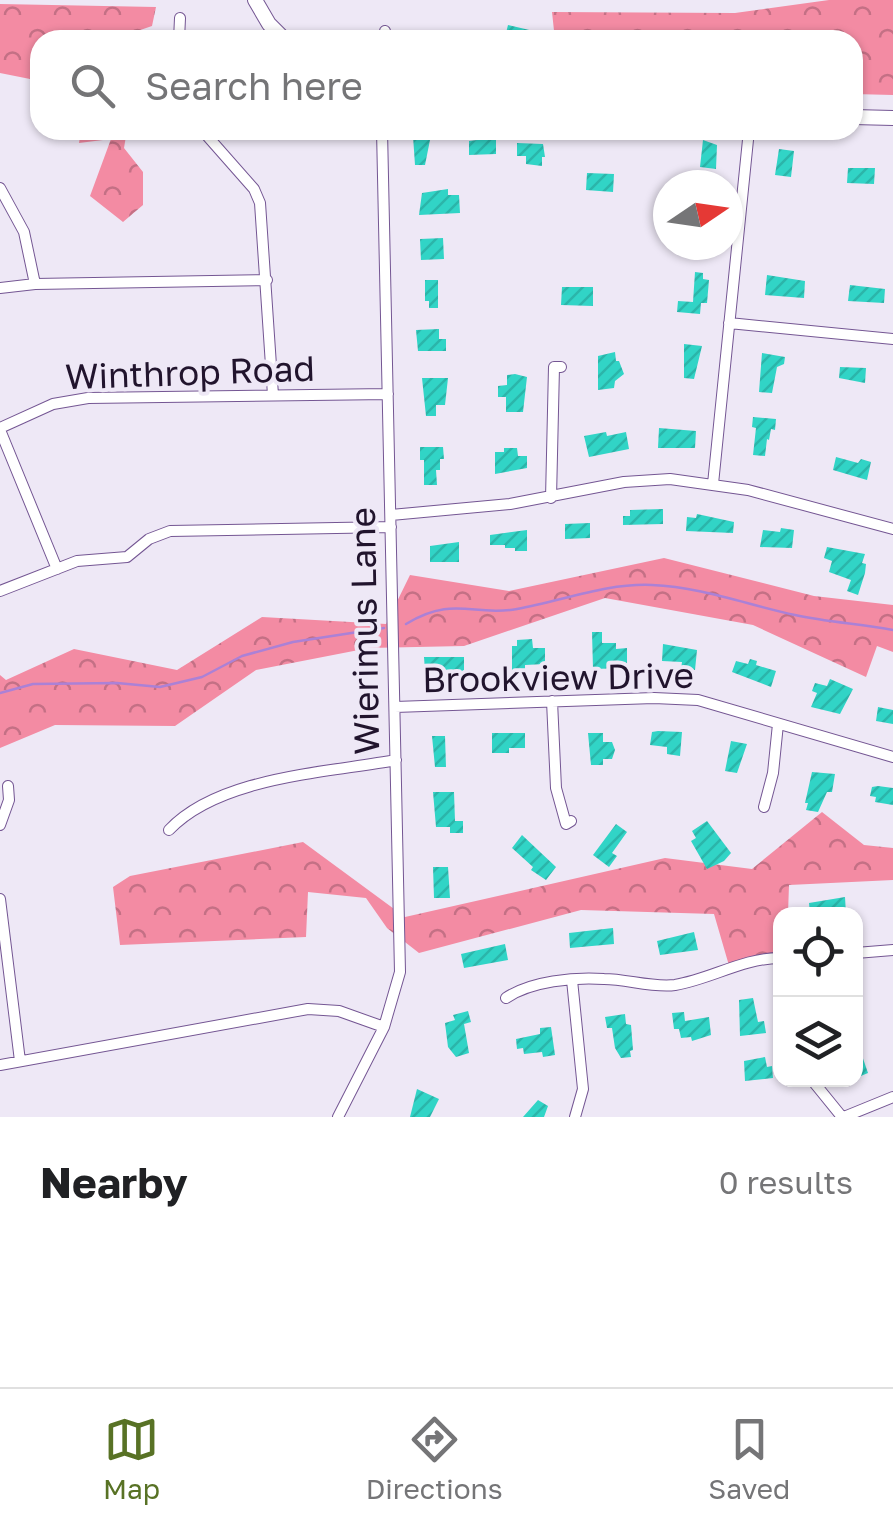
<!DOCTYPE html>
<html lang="en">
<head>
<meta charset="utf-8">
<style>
	:root { --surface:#fff; --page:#f6f6f6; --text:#202124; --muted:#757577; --line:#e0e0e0; --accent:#587225 }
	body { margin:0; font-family:"Golos Text",sans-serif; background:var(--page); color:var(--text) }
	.controls { position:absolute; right:30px; bottom:30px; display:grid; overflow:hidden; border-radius:20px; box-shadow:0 2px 8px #0004 }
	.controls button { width:90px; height:90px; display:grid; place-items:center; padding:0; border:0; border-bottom:2px solid var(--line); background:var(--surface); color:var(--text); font:50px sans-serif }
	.compass { position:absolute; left:653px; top:170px; width:90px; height:90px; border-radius:50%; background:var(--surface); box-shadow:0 2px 8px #0004; rotate:77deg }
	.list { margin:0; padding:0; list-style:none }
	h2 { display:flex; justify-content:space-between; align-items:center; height:130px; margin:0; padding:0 40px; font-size:42px }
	h2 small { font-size:32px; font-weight:400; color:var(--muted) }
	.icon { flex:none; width:55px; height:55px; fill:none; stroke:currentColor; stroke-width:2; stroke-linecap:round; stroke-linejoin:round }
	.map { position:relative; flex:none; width:893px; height:1117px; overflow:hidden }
	.search { position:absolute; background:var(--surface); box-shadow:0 2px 8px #0004; left:30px; right:30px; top:30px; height:110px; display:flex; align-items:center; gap:25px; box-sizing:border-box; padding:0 35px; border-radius:30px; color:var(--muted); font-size:38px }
	.sheet { height:270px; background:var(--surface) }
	nav { display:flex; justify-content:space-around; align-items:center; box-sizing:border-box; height:140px; border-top:2px solid var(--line); background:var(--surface); font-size:28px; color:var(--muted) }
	nav a { display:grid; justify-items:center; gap:5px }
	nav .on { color:var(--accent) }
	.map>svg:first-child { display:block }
</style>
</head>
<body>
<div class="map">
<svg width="893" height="1117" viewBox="0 0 893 1117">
	<defs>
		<pattern id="forest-crowns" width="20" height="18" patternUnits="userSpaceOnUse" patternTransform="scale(2.5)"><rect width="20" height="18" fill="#f38ba3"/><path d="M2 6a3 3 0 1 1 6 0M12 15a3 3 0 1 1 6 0" fill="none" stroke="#c47085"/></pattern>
		<pattern id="building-hatch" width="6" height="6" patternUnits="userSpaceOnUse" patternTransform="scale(2.5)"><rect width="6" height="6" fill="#31d4c6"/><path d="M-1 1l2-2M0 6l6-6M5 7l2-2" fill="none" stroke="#2bb5aa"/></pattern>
	</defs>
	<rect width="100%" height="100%" fill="#eee8f6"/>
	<path fill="url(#forest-crowns)" d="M829,0h64v95l-40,-1v-54h-298l-3,-28 183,1z
		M0,4l156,3 -4,19 -41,14h-71v41l-40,-8z
		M81,130h46l-3,18 19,24v33l-20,17 -33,-26 21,-57 -32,4z
		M664,558l150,38 79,9v47l-16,-6 -11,31 -113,-52 -148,-27 -141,48 -95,2 -113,22 -81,56 -120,-1 -55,23v-73l6,5 68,-31 103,21 85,-53 124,7 24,-49 99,16z
		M822,812l42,33 29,3v32l-104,5 -1,29h-8v44l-50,11 -16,-55 -133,-4 -162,43 -32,-25 -21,-30 -58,-6 -2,45 -186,8 -7,-58 17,-11 173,-34 102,75 260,-59 87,11z"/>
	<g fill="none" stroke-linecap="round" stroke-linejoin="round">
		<path stroke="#ab81d6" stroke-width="2.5" d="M406,624c48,-29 67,-7 111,-15 45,-8 89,-26 135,-24 49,2 96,20 143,30 32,7 66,9 98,15
			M0,693l33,-9 84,-1 43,4 42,-10 40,-21 51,-14 91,-14"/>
	</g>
	<path fill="url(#building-hatch)" d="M508,25l30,7 -2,8h-25l1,-5 -6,-2z
		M413,136h14l3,4 -5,25h-10z
		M477,140h19v14l-27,1v-14z
		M703,140l14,5 -1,24 -16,-2z
		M517,143l26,1 2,13h-3v9l-16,-2v-8h-9z
		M779,149l15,2 -3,26 -16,-2z
		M848,168h27l-1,16 -27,-1z
		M587,173l27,1 -1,18 -27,-2z
		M448,189v6h11l1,18 -41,2 3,-22z
		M443,238l1,21 -23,1 -1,-21z
		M695,272l8,1v6l6,1 -2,23h-6l-1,11 -23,-2 1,-11 15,1z
		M767,275l38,6 -1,17 -39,-3z
		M425,280h13v28h-9v-7h-4z
		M850,285l35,4 -1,14 -36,-2z
		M562,287h31v19l-32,-1z
		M439,329v10h7v12h-28l-2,-21z
		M684,344l18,2 -8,33 -10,-1z
		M615,352l1,9h3l5,13 -9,7 -1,7 -16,2v-34z
		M762,353l23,4 -1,7 -7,3 -5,26 -13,-1z
		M840,367l26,1 -1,15 -26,-5z
		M515,374l12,3 -4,35h-17v-15h-8v-11l9,-1v-10z
		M422,378h26l-3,27h-9v11h-10z
		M753,417l23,2 -1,11 -4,-1 -2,11 -2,-1 -2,17 -12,-1 3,-27 -4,-1z
		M659,428l37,3 -1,17h-37z
		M606,432l1,4 19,-4 3,17 -40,8 -5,-21z
		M420,447h23l1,12h-4v11h-4l1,15h-13v-25h-4z
		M504,448h13l1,8h9v12l-32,6v-22h9z
		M836,457l22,6 3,-4 10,3 -4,18 -34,-10z
		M663,509v15l-40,1v-9h7v-6z
		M697,514l37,8 -1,11 -47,-2 1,-14 9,1z
		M590,523v15l-25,1v-15z
		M781,528l13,2 -2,18 -32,-1 3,-17 17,2z
		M527,530v21h-12v-3h-10v-3h-15v-10z
		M459,542v20h-29v-16z
		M827,547l38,7 -3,9 4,1 -1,9 -7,22 -11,-4 4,-11 -22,-8 3,-11 -8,-3z
		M592,632h10v11h14v6l11,-1v20l-34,1z
		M532,639l1,9h12v16l-20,1v7h-13v-26h5v-6z
		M663,644l34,6 -2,20 -14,-1 1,-7 -20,-1z
		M424,657h40v14h-39z
		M750,659l7,2 -1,4 20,6 -5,16 -39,-15 4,-11 12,3z
		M830,679l23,10 -13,25 -29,-7 6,-14 -5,-2 3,-8 12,3z
		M878,707l15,3v14l-17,-3z
		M658,731l24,1 -2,24 -13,-2v-7l-17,-2 2,-13z
		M492,733h33v15h-16v5h-17z
		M588,733h15v9h9l3,8 -3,9h-9v6h-12z
		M432,736h13l1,31h-11z
		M731,741l16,3 -10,29 -12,-2z
		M812,772l23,2 -3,18h-5l-9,20 -12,-2 2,-7h-3z
		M878,786l15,2v17l-18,-3 1,-5 -6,-1 2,-9z
		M433,792h21l1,29h8v12h-13v-6h-14z
		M707,821l24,32 -7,8 -17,8 -16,-28 5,-3 -4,-7z
		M616,824l11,8 -15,21 5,3 -8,11 -16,-12z
		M522,835l34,32 -10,13 -15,-10 2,-3 -21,-19z
		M433,867h15l2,31h-16z
		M845,897l1,17h-36l-1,-11z
		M613,928l1,16 -44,4 -1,-15z
		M694,932l4,18 -38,5 -3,-14z
		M505,944l3,16 -44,8 -3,-14z
		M753,998l5,24 6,-1 2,12 -26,3 -1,-36z
		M468,1011l3,11 -7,2 5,29 -13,4 -8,-10 -3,-24 10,-3 -2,-5z
		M684,1012l1,9 24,-4 2,18 -19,6 -1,-4 -10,1 -2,-9h-5l-2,-16z
		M625,1014l1,10 5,1 2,25 -3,1 1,6 -10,1 -6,-10 -3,-20h-5l-2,-11z
		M551,1027l4,28 -12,2 -1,-5 -18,2 -1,-6 -6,1 -1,-10 24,-5v-6z
		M857,1041l11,32 -12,5v-36z
		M765,1057l2,10 5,-1 1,12 -28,3 -1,-20z
		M417,1089l22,10 -9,18h-20z
		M538,1100l10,6 -4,11h-21z"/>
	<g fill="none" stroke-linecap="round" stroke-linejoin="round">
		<g stroke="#745693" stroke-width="12">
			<path id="street" d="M179,40l1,-22
				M384,40l1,-9
				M202,130l52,59 6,14 13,192
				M0,188l24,44 11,52
				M0,288l35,-4 232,-4
				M729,323l164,16
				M0,428l53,-24 35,-6 300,-4
				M0,430l57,139
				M713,484l36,-354
				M551,498l3,-131h7
				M391,515l119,-11 114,-22 46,-3 78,11 145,39
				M0,591l77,-30 50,-4 22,-18 21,-8 221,-4
				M552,701l4,87 10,36 5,-3
				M395,707l259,-9 44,2 195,57
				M764,807l9,-34 5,-49
				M0,825l9,-25 -1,-14
				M169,830c50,-53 156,-57 227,-70
				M0,899l20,162
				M856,953l37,-3
				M572,980l11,109 -8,28
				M506,998c25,-17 68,-21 98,-19 23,0 48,9 71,6 36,-6 68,-27 105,-27
				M0,1065l308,-56 31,2 45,16
				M812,1080l30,37
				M338,1117l46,-90 16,-55 -18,-842
				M844,1117l49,-20"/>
		</g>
		<g stroke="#745693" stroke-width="16">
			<path id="secondary" d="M255,0l14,24 16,16
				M853,117l40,1"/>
		</g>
		<use href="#street" stroke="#fff" stroke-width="10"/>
		<use href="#secondary" stroke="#fff" stroke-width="14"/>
	</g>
	<g text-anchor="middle" stroke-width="8" stroke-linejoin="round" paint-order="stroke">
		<g font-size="35" fill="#21142d" stroke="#eee8f6">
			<text transform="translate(190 373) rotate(-2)" y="12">Winthrop Road</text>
			<text transform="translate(365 631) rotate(-91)" y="12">Wierimus Lane</text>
			<text transform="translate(558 678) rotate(-1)" y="12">Brookview Drive</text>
		</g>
	</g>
</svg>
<div class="controls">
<button><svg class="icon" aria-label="locate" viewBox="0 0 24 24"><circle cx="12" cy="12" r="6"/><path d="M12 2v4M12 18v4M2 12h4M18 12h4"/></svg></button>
<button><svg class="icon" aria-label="layers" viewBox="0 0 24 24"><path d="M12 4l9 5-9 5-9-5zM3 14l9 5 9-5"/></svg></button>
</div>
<svg class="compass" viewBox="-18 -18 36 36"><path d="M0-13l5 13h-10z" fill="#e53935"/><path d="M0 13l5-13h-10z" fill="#757577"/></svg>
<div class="search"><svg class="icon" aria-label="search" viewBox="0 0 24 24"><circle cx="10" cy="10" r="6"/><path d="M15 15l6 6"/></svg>Search here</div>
</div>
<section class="sheet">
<h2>Nearby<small>0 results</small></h2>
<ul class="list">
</ul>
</section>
<nav>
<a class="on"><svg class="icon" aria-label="map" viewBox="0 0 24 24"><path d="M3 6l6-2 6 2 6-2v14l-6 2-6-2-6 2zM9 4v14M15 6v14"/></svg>Map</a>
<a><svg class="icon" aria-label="directions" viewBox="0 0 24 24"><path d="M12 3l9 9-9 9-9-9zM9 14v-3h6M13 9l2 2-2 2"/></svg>Directions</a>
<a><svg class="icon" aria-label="saved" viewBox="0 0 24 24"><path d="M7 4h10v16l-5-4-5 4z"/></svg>Saved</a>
</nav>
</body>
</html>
